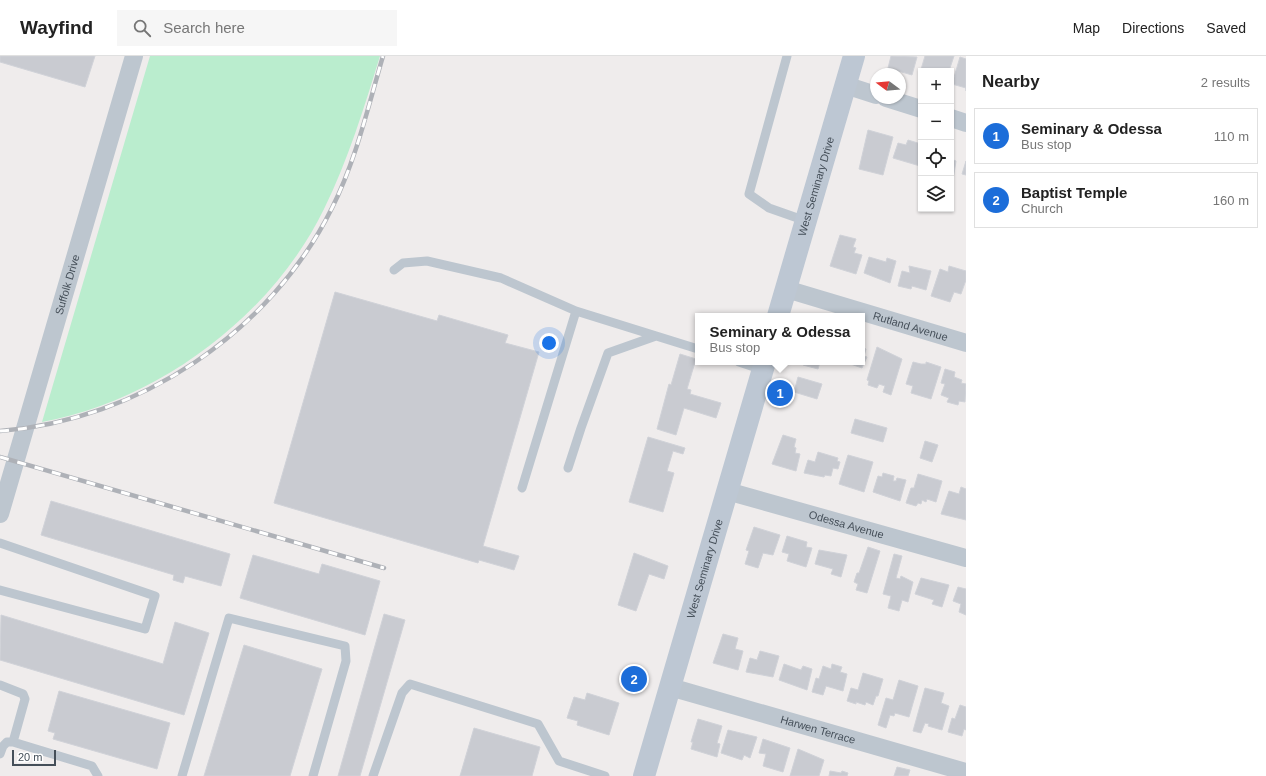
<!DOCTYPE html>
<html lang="en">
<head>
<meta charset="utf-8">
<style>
	:root { --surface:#fff; --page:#f6f6f6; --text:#222; --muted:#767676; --line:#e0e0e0; --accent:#1c6dd9 }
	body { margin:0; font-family:Helvetica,sans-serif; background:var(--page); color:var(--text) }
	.controls { position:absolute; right:12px; top:12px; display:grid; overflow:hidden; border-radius:0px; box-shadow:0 1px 3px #0004 }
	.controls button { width:36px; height:36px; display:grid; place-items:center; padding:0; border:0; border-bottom:1px solid var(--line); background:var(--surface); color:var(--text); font:20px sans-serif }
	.compass { position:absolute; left:870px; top:12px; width:36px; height:36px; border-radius:50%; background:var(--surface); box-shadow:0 1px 3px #0004; rotate:286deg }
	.scale { position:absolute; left:12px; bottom:10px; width:44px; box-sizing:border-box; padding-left:4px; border:2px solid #454f59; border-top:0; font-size:11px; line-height:14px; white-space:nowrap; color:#454f59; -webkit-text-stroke:3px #fff; paint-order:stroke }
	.you { position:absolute; left:549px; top:287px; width:14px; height:14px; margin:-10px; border:3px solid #fff; border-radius:50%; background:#1a73e8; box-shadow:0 0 0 6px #1a73e833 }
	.badge { display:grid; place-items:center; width:26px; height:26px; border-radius:50%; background:var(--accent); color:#fff; font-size:13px; font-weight:700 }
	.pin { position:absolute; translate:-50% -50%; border:2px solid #fff; box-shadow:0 1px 4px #0006 }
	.popup { position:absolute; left:695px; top:257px; width:170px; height:52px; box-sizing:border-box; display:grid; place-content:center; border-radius:0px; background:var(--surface); filter:drop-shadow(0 1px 3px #0005); font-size:13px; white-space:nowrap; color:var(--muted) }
	.popup b { font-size:15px; color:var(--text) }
	.popup::after { content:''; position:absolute; left:50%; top:100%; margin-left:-8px; border:8px solid transparent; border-top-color:var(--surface) }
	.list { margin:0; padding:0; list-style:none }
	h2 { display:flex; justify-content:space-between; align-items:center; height:52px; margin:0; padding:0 16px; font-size:17px }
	h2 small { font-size:13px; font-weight:400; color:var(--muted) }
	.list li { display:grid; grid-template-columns:26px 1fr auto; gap:12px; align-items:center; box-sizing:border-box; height:56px; margin:0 8px 8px; padding:0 8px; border:1px solid var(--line); border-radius:0px }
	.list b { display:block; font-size:15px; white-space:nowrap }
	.list p { margin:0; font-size:13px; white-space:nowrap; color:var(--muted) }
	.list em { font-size:13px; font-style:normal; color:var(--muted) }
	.icon { flex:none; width:22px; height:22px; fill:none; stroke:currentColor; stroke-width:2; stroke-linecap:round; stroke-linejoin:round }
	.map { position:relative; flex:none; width:966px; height:720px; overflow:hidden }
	header { display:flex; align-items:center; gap:24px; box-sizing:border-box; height:56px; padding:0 20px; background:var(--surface); border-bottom:1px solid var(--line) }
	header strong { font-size:19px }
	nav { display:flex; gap:22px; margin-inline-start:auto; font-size:14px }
	.search { width:280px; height:36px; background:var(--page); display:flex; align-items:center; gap:10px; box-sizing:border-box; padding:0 14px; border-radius:0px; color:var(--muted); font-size:15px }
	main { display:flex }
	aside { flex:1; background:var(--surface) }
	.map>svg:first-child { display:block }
</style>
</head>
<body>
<header>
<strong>Wayfind</strong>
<div class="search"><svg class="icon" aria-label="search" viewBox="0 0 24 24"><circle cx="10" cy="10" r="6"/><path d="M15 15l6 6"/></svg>Search here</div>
<nav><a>Map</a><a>Directions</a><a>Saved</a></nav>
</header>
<main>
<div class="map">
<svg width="966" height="720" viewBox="0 0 966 720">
	<rect width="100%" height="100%" fill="#efecec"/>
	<path fill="#baedce" d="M150,0h230c-16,52 -32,104 -56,153 -52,107 -166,192 -282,213z"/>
	<path fill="#c9cbd1" stroke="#d0d2d8" d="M0,0h95l-10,31 -85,-25z
		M891,0l26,1 -5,18 -24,-7z
		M925,0h29l-5,15h-28v6l-2,-1z
		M960,1l6,2v32v-3l-14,-4z
		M868,74l25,7 -10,38 -24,-6z
		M908,84l13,4 -1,22 -27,-8 5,-15 8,2z
		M951,103l5,2 -3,19h-2z
		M966,105v14l-4,-1z
		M840,179l16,4 -3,8 3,1 -2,5 8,2 -6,19 -26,-8z
		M869,201l17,5 1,-4 9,3 -6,22 -26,-10z
		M909,210l22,5 -5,19 -14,-4 -1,3 -13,-3 4,-15 8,2z
		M949,210l17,5v9l-5,14 -7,-2 -4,10 -19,-6 9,-27 8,3z
		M335,236l102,29 2,-6 69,20 -3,8 34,9 -56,194 36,10 -5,14 -35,-10 -1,3 -204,-60z
		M862,291l4,2 -2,7 3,1 -5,11 -17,-6h17z
		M877,291l25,12 -11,36 -8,-3 2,-6 -6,-2 -2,4 -9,-3 1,-4 -2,-1z
		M680,298l16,5 -9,30 4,1 -1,4 31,9 -5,15 -32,-10 -8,27 -19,-6 12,-45 2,1z
		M804,306h16l-2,7 -15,-4z
		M913,306l8,2h5v-2l15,5 -10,32 -20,-6 2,-7 -7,-2z
		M945,313l10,3 -1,5 8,3 -1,3 5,1 -1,18 -6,-1 -1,4 -11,-3 2,-4 -8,-3 4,-11 -4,-1z
		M798,321l24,7 -5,15 -23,-7z
		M855,363l32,9 -4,14 -32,-9z
		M783,379l13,4 -2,8 2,1 -1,5 5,1 -4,17 -24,-7z
		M648,381l37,11 -2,6 -10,-3 -6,20 7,2 -11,39 -34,-10z
		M925,385l13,4 -6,17 -12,-4z
		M818,396l20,6 -1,3 3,1 -2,7 -5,-1 -2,8 -6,-1 -1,2 -20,-4 4,-13 7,2z
		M848,399l25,7 -9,30 -25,-8z
		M883,417l11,3 -1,5h3l1,-3 9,2 -6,21 -27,-9 5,-16 4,1z
		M918,418l24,7 -6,21 -9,-3 -1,3 -4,-2 -1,4 -3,-1 -2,3 -10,-3 5,-15h3z
		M961,431l5,2v31l-25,-6 8,-23 10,3z
		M51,445l179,53 -9,32 -36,-10 -2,7 -10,-3 1,-5 -133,-40z
		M754,471l26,8 -7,20 -10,-2 -5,15 -13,-4 4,-13 -3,-1z
		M787,480l20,6 -1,5 6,1 -6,19 -19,-6 2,-7 -7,-2z
		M868,491l12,4 -13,42 -11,-3 2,-6 -4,-2 3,-9h2z
		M819,494l28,5 -6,22 -10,-3 2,-5 -18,-5z
		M634,497l34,13 -4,13 -15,-5 -13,37 -18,-6z
		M894,498l8,2 -6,22 4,1 1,-3 12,6 -5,20 -6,-2 -3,11 -11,-3 3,-12 -8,-2z
		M253,499l66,19 3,-10 58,17 -15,54 -125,-37z
		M921,522l28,7 -7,22 -10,-3 2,-4 -19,-6z
		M958,531l8,2v26l-7,-3 2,-8 -8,-3z
		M384,558l21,6 -45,156h-22z
		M1,559l162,49 12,-42 34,11 -25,82 -184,-55z
		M723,578l15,4 -3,11 8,2 -5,19 -25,-7z
		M244,589l78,24 -32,107h-86z
		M760,595l19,5 -6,21 -27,-5 4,-14 7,2z
		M784,608l17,6 2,-4 9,3 -5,21 -28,-10z
		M832,608l10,3 -2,5 7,2 -4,17 -17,-5 -3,9 -11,-3 4,-14 3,1 4,-13 8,3z
		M863,617l20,6 -5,17h-2l-3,9 -7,-3 -1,3 -9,-3v2l-9,-3 4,-13 7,2z
		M899,624l19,6 -9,31 -14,-4 -1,3 -4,-1 -4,13 -8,-3 8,-27 7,2z
		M925,632l19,5 -3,10 8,3 -7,24 -14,-4 1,-2 -4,-1 -4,10 -8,-2z
		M59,635l111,32 -13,46 -104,-30 2,-6 -7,-2z
		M587,637l32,10 -10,32 -32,-10 1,-4 -11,-3 7,-21 11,3z
		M960,649l6,2v23l-2,-1 -2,7 -14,-4 4,-14 3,1z
		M698,663l24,7 -5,17 3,1 -3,13 -26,-8 2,-7h-2z
		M474,672l66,19 -8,29h-72z
		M728,674l29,7 -7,21 -6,-3 -2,5 -21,-7z
		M763,683l27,9 -7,24 -20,-6 3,-12 -7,-1z
		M798,693l26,11 -5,16h-29z
		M897,711l13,3 -2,6h-14z
		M830,715l11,2 1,-2 6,2 -1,3h-18z"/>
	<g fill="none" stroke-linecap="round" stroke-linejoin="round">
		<path stroke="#bdc6cf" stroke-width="9" d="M787,0l-38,138 20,14 37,13
			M394,214l9,-7 24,-2 74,17 75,33
			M739,306l24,8
			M568,412l13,-40 27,-75 48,-17
			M522,432l54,-177 122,38
			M0,487l155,53 -10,33 -145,-39
			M0,629l23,9 2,5 -12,43
			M0,698l3,-8 4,-4h6l79,24 6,10
			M182,720l47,-158 116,28 1,15 -33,115
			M373,720l29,-83 8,-9 128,40 21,37 46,15"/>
		<g stroke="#bdc6cf" stroke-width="18">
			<path d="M845,29l31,10"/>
			<path d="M886,42l35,11"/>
			<path d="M951,62l15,5"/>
			<path id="s1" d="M786,233l180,54"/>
			<path id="s2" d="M727,435l239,67"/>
			<path id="s3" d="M0,458l134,-458"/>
			<path id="s4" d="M670,631l296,85"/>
		</g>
		<g stroke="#bdc7d3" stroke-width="22">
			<path id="s5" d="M778,260l76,-260"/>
			<path id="s6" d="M644,720l121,-414"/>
		</g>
		<g stroke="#aeb1b7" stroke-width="4.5">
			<path id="rail" d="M0,375c139,-11 270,-98 332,-223 24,-48 36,-101 51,-152
				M0,401l384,111"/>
		</g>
		<use href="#rail" stroke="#fff" stroke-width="3" stroke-dasharray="9" stroke-linecap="butt"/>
	</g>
	<g text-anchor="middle" stroke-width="3" stroke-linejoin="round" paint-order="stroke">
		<g font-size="11" fill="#454f59" stroke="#fff">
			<text dy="4" stroke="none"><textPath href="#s5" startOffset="135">West Seminary Drive</textPath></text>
			<text dy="4" stroke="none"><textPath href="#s3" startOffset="239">Suffolk Drive</textPath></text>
			<text dy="4" stroke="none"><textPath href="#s1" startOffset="130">Rutland Avenue</textPath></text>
			<text dy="4" stroke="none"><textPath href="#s2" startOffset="124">Odessa Avenue</textPath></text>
			<text dy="4" stroke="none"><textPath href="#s6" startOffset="216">West Seminary Drive</textPath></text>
			<text dy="4" stroke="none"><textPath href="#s4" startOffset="154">Harwen Terrace</textPath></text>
		</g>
	</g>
</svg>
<div class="controls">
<button>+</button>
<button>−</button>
<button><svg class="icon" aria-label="locate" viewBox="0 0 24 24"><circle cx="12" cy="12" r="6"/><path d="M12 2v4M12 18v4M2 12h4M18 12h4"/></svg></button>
<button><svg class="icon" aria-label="layers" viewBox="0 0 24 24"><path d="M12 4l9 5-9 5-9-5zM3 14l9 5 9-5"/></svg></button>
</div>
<svg class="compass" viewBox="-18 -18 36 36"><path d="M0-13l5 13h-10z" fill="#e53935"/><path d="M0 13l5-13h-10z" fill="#767676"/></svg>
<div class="scale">20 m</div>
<div class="you"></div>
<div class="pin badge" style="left:780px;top:337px">1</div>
<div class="popup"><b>Seminary &amp; Odessa</b>Bus stop</div>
<div class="pin badge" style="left:634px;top:623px">2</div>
</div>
<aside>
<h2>Nearby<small>2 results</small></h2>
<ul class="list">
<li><span class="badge">1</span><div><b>Seminary &amp; Odessa</b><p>Bus stop</p></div><em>110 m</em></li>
<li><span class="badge">2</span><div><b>Baptist Temple</b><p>Church</p></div><em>160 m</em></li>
</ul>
</aside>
</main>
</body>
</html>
